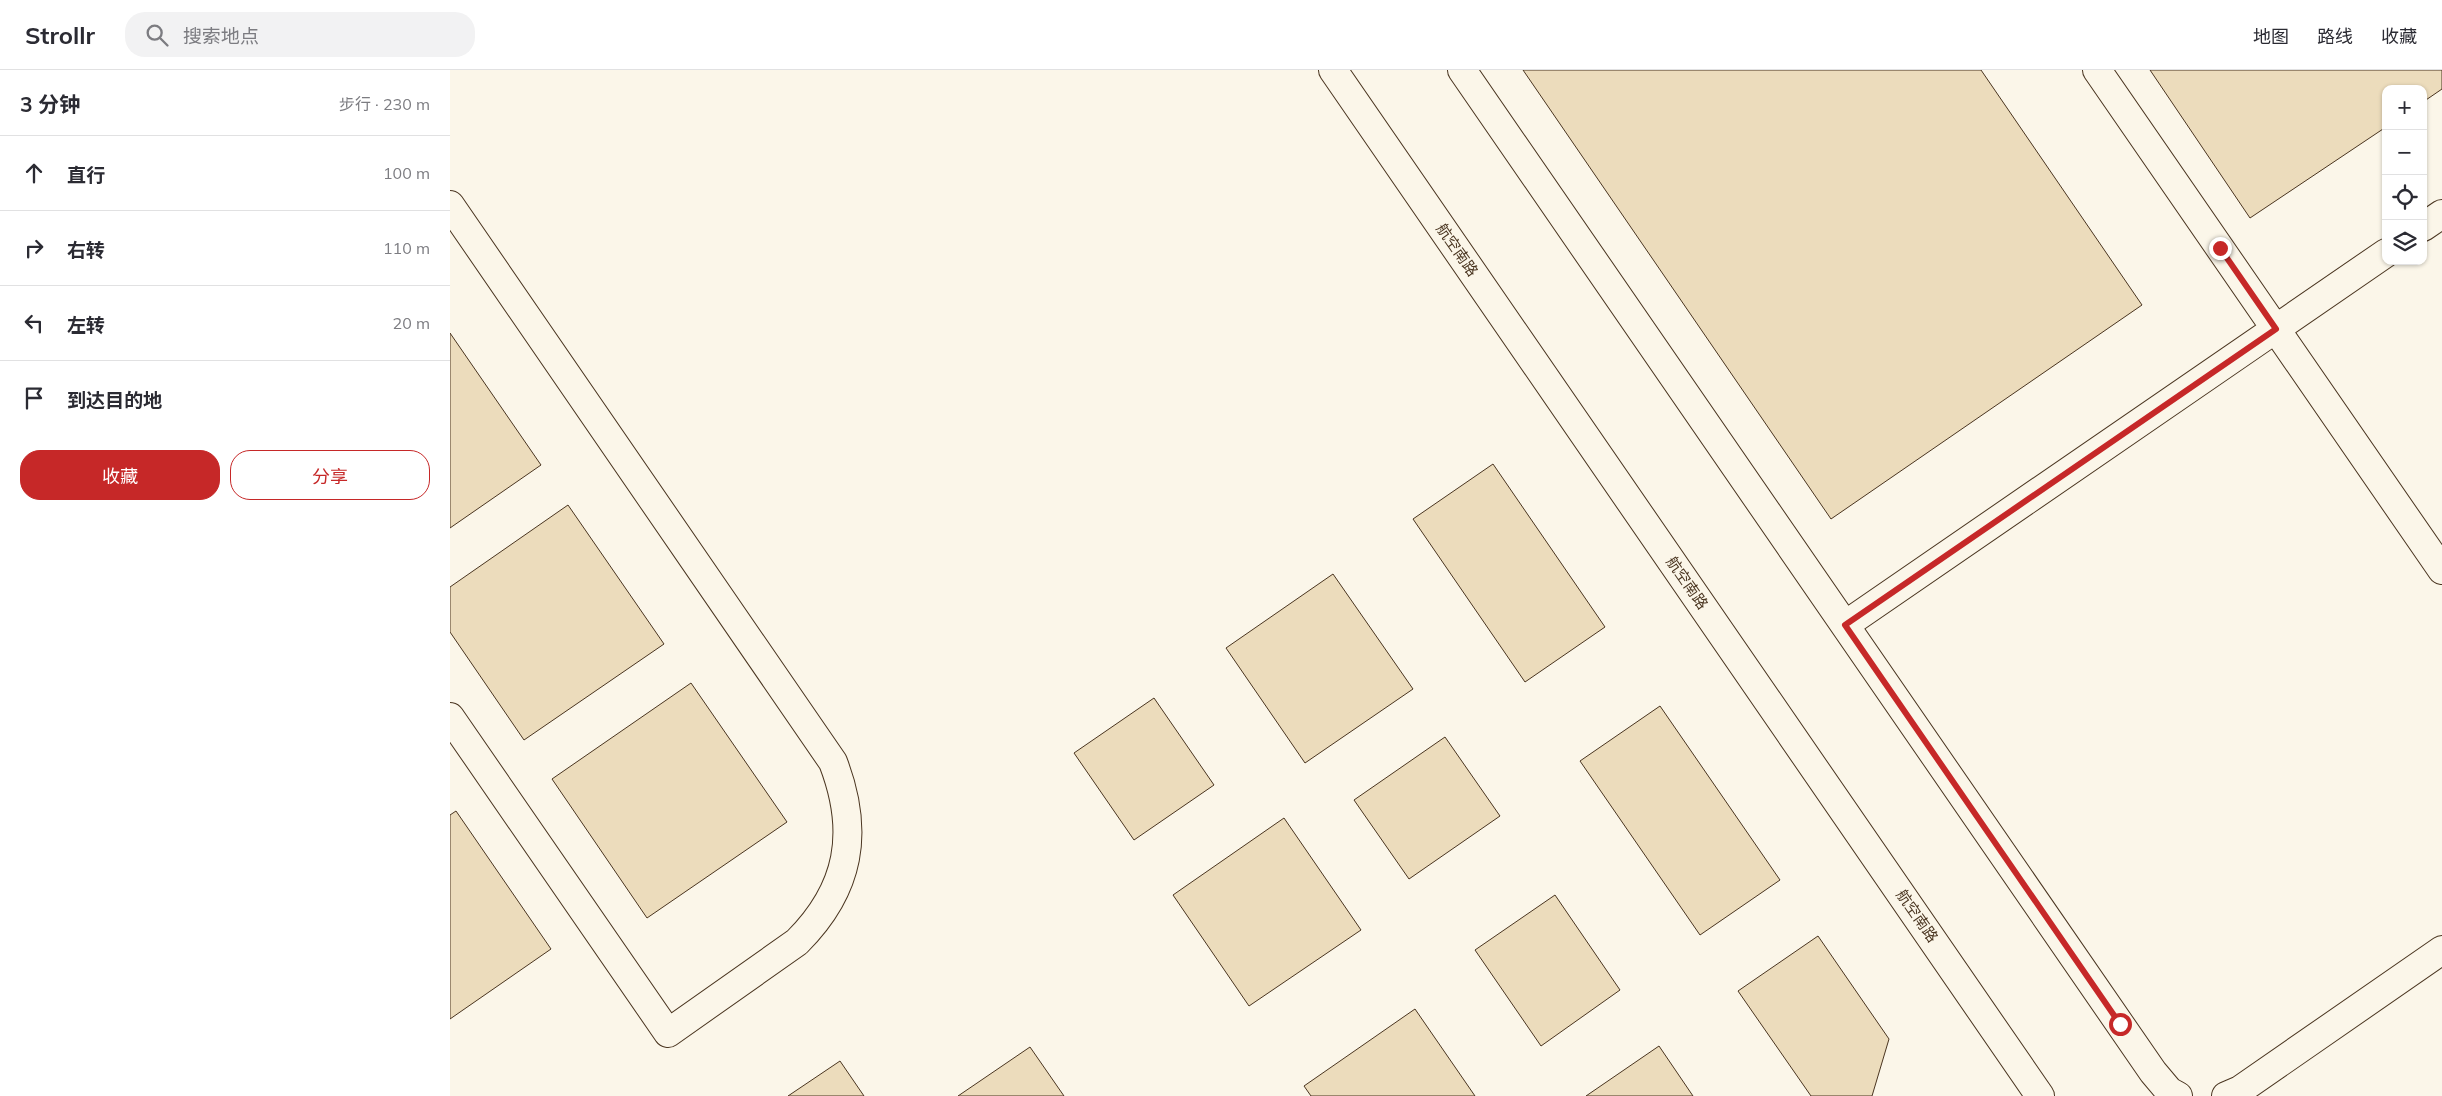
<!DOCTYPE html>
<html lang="zh">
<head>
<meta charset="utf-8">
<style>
	:root { --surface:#fff; --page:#f2f2f3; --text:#2b2b33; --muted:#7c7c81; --line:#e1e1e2; --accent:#c62828 }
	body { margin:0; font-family:Mulish,"Noto Sans SC",sans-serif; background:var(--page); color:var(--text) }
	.controls { position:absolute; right:15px; top:15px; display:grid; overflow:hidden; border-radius:10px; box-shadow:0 1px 4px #0004 }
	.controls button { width:45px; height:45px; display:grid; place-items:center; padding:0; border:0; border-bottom:1px solid var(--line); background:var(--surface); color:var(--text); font:25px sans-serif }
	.stop { position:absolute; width:15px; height:15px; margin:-11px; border:4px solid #c62828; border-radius:50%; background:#fff }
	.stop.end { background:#c62828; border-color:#fff; box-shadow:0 1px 5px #0008 }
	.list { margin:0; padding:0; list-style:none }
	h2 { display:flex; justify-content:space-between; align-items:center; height:65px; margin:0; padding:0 20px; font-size:21px }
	h2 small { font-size:16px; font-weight:400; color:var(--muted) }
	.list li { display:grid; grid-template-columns:32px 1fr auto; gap:15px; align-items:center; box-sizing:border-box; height:75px; padding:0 20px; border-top:1px solid var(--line) }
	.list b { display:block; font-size:19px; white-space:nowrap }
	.list em { font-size:16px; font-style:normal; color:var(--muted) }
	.actions { display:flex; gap:10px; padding:15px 20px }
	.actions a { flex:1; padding:11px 0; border:1px solid var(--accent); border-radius:20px; text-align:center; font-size:18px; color:var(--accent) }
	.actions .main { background:var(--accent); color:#fff }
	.icon { flex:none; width:28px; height:28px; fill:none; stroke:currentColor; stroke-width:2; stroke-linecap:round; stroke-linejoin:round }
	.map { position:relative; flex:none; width:1992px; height:1026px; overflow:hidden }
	header { display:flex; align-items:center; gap:30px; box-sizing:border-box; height:70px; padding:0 25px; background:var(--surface); border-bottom:1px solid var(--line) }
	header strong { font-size:24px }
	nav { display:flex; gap:28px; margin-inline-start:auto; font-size:18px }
	.search { width:350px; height:45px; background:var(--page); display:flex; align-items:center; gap:12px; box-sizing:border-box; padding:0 18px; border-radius:20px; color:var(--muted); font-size:19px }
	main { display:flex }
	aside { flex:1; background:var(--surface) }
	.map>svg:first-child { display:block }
</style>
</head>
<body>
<header>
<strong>Strollr</strong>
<div class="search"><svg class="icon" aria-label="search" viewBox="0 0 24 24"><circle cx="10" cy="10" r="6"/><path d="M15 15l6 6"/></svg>搜索地点</div>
<nav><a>地图</a><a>路线</a><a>收藏</a></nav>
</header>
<main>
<aside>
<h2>3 分钟<small>步行 · 230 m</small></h2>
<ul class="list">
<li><svg class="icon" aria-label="ahead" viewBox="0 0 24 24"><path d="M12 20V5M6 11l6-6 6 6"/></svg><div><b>直行</b></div><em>100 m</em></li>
<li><svg class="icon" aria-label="right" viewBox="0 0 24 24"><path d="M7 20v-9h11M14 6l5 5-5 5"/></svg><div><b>右转</b></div><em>110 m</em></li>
<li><svg class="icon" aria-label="left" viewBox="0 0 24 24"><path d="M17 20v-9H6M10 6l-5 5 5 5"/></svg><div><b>左转</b></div><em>20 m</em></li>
<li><svg class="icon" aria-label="arrive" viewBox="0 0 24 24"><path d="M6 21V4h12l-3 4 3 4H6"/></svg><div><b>到达目的地</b></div></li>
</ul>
<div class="actions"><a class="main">收藏</a><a>分享</a></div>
</aside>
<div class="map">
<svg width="1992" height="1026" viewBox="0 0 1992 1026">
	<rect width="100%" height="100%" fill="#fbf6e9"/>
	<path fill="#ecdcbc" stroke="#4a3520" d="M1073,0h458l161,235 -311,214z
		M1700,0h292v19l-19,13v-13h-37v38l-136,91z
		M0,263l91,132 -91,63z
		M1043,394l112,163 -80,55 -112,-163z
		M118,435l96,139 -140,96 -74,-108v-45z
		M883,504l80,115 -108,74 -79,-115z
		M241,613l96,139 -140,96 -95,-139z
		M704,628l60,87 -80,55 -60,-87z
		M1210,636l120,174 -80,55 -120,-174z
		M995,667l55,79 -91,63 -55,-79z
		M6,741l95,138 -101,70v-204z
		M834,748l77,112 -112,76 -76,-111z
		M1105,825l65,95 -79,56 -66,-96z
		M1368,866l71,103 -17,57h-61l-73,-105z
		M965,939l60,87h-164l-7,-10z
		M1209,976l34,50h-107z
		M580,977l34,49h-106z
		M390,991l24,35h-76z"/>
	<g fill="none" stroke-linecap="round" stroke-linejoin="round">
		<g stroke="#4a3520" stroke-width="30">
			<path id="minor" d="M883,0l707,1026
				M1012,0l691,1002 16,19 9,5
				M1647,0l345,500
				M0,135l383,557c27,70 17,127 -36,180l-129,91 -218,-316
				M1973,157l19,-13
				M1395,555l541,-372
				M1776,1026l14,-6 202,-140"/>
		</g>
		<use href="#minor" stroke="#fbf6e9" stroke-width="28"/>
	</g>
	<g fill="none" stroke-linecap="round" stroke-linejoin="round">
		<path stroke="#c62828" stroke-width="6" d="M1670,954l-275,-399 431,-296 -56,-81"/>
	</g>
	<g text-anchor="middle" stroke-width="4" stroke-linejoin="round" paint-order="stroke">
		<g font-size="15" fill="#4a3520" stroke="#fbf6e9">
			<text transform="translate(1007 180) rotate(55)" y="5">航空南路</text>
			<text transform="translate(1237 513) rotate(55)" y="5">航空南路</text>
			<text transform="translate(1467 846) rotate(55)" y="5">航空南路</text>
		</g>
	</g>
</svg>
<div class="controls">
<button>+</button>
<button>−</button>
<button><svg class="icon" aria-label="locate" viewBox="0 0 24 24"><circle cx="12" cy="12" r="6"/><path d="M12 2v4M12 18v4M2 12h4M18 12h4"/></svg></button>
<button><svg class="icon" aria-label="layers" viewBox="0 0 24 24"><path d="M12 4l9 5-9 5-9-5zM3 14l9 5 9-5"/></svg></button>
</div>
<div class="stop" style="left:1670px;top:954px"></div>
<div class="stop end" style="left:1770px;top:178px"></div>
</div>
</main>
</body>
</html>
